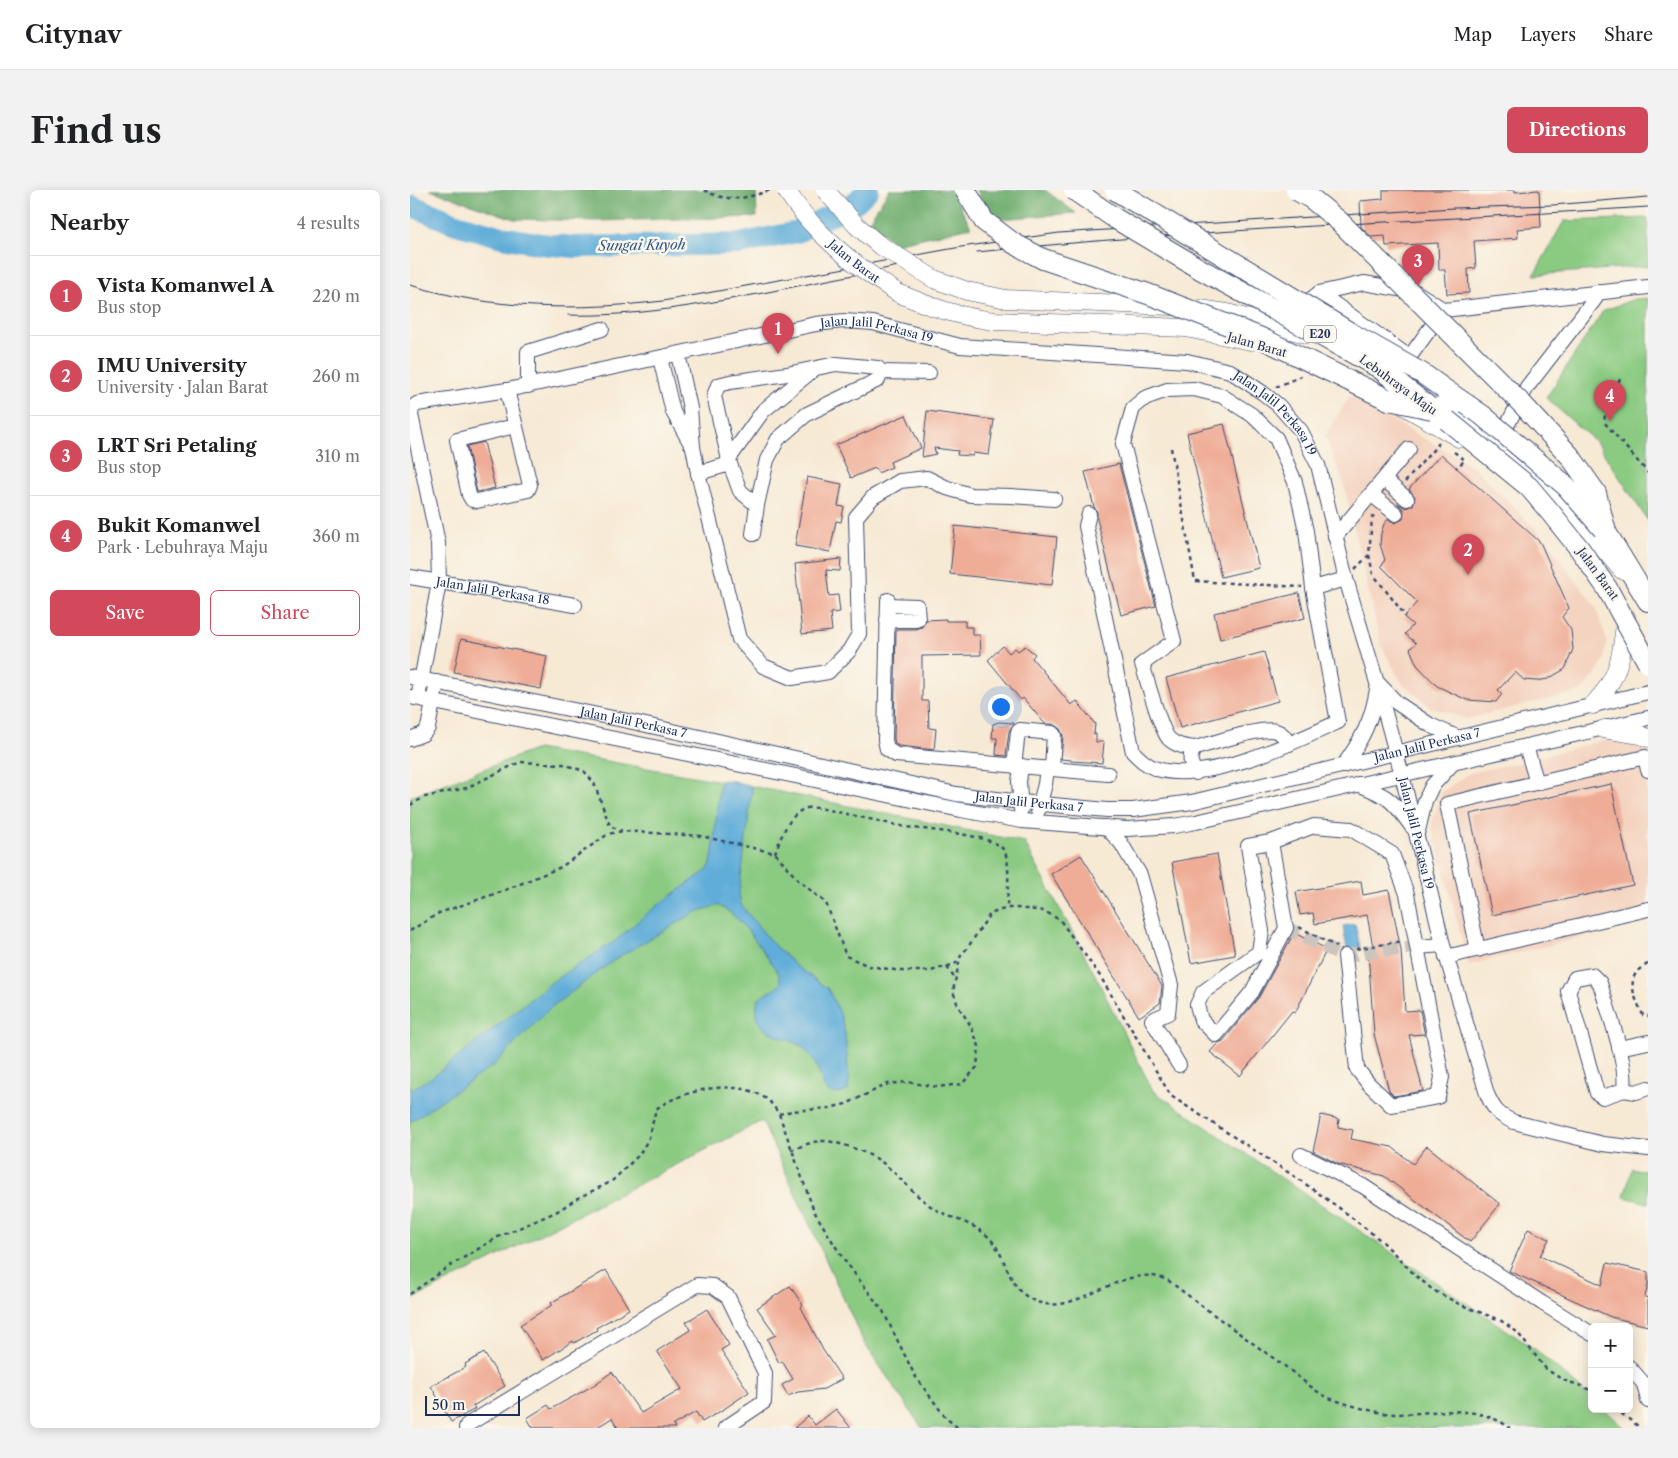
<!DOCTYPE html>
<html lang="en">
<head>
<meta charset="utf-8">
<style>
	:root { --surface:#fff; --page:#f2f2f2; --text:#202124; --muted:#757577; --line:#e0e0e0; --accent:#d1495b }
	body { margin:0; font-family:"Libre Caslon Text",serif; background:var(--page); color:var(--text) }
	.controls { position:absolute; right:15px; bottom:15px; display:grid; overflow:hidden; border-radius:8px; box-shadow:0 2px 12px #0003 }
	.controls button { width:45px; height:45px; display:grid; place-items:center; padding:0; border:0; border-bottom:1px solid var(--line); background:var(--surface); color:var(--text); font:25px sans-serif }
	.scale { position:absolute; left:15px; bottom:12px; width:95px; box-sizing:border-box; padding-left:5px; border:2px solid #1b2f5e; border-top:0; font-size:14px; line-height:18px; white-space:nowrap; color:#1b2f5e; -webkit-text-stroke:4px #fbf7ec; paint-order:stroke }
	.you { position:absolute; left:590px; top:516px; width:18px; height:18px; margin:-12px; border:4px solid #fff; border-radius:50%; background:#1a73e8; box-shadow:0 0 0 8px #1a73e833 }
	.badge { display:grid; place-items:center; width:32px; height:32px; border-radius:50%; background:var(--accent); color:#fff; font-size:16px; font-weight:700 }
	.pin { position:absolute; translate:-50% -41px; filter:drop-shadow(0 1px 2px #0008) }
	.pin::after { content:''; position:absolute; top:26px; width:18px; height:15px; background:inherit; clip-path:polygon(0 0,100% 0,50% 100%) }
	.list { margin:0; padding:0; list-style:none }
	h2 { display:flex; justify-content:space-between; align-items:center; height:65px; margin:0; padding:0 20px; font-size:21px }
	h2 small { font-size:16px; font-weight:400; color:var(--muted) }
	.list li { display:grid; grid-template-columns:32px 1fr auto; gap:15px; align-items:center; box-sizing:border-box; height:80px; padding:0 20px; border-top:1px solid var(--line) }
	.list b { display:block; font-size:19px; white-space:nowrap }
	.list p { margin:0; font-size:16px; white-space:nowrap; color:var(--muted) }
	.list em { font-size:16px; font-style:normal; color:var(--muted) }
	.actions { display:flex; gap:10px; padding:15px 20px }
	.actions a { flex:1; padding:11px 0; border:1px solid var(--accent); border-radius:8px; text-align:center; font-size:18px; color:var(--accent) }
	.actions .main { background:var(--accent); color:#fff }
	.map { position:relative; flex:none; width:1238px; height:1238px; overflow:hidden; border-radius:8px }
	header { display:flex; align-items:center; gap:30px; box-sizing:border-box; height:70px; padding:0 25px; background:var(--surface); border-bottom:1px solid var(--line) }
	header strong { font-size:24px }
	nav { display:flex; gap:28px; margin-inline-start:auto; font-size:18px }
	.intro { display:flex; align-items:center; justify-content:space-between; box-sizing:border-box; height:120px; padding:0 30px }
	h1 { margin:0; font-size:35px }
	.button { padding:12px 22px; border-radius:8px; background:var(--accent); color:#fff; font-size:18px; font-weight:700 }
	main { display:flex; gap:30px; padding:0 30px }
	aside { flex:1; background:var(--surface); border-radius:8px; box-shadow:0 2px 12px #0003 }
	.map>svg:first-child { display:block }
</style>
</head>
<body>
<header>
<strong>Citynav</strong>
<nav><a>Map</a><a>Layers</a><a>Share</a></nav>
</header>
<div class="intro"><h1>Find us</h1><a class="button">Directions</a></div>
<main>
<aside>
<h2>Nearby<small>4 results</small></h2>
<ul class="list">
<li><span class="badge">1</span><div><b>Vista Komanwel A</b><p>Bus stop</p></div><em>220 m</em></li>
<li><span class="badge">2</span><div><b>IMU University</b><p>University · Jalan Barat</p></div><em>260 m</em></li>
<li><span class="badge">3</span><div><b>LRT Sri Petaling</b><p>Bus stop</p></div><em>310 m</em></li>
<li><span class="badge">4</span><div><b>Bukit Komanwel</b><p>Park · Lebuhraya Maju</p></div><em>360 m</em></li>
</ul>
<div class="actions"><a class="main">Save</a><a>Share</a></div>
</aside>
<div class="map">
<svg width="1238" height="1238" viewBox="0 0 1238 1238">
	<rect width="100%" height="100%" fill="#fbf7ec"/>
	<filter id="ink" filterUnits="userSpaceOnUse"><feTurbulence type="fractalNoise" baseFrequency=".02" numOctaves="2"/><feDisplacementMap in="SourceGraphic" scale="10" xChannelSelector="R" yChannelSelector="G"/><feConvolveMatrix kernelMatrix="1 2 1 2 8 2 1 2 1" color-interpolation-filters="sRGB"/></filter>
	<filter id="wash" filterUnits="userSpaceOnUse"><feTurbulence type="fractalNoise" baseFrequency=".0096" numOctaves="4" result="noise"/><feDisplacementMap in="SourceGraphic" scale="20" xChannelSelector="R" yChannelSelector="G"/><feGaussianBlur stdDeviation="1.12" result="paint"/><feColorMatrix in="noise" values="0 0 0 0 0 0 0 0 0 0 0 0 0 0 0 0 0 1.4 0 .05"/><feComposite in="paint" operator="in"/></filter>
	<g filter="url(#wash)">
		<rect width="100%" height="100%" fill="#f7ead5"/>
		<path fill="#f4d3c0" d="M940,206l124,71 73,74 49,67 11,33 -3,19 -8,14 -15,17 -115,28 -35,-12 -29,-24 -21,-38 -38,-164 -18,-45z
			M1204,550l34,11v170l-179,44 -38,-140 11,-33 27,-19 48,-10 83,-22z"/>
		<path fill="#8aca81" stroke="#527c70" d="M1238,28v48l-114,9 30,-54z
			M1238,108v223l-51,-78 -51,-45 57,-87 31,-12z
			M127,559l184,32 9,-1 21,6 273,56 68,127 61,122 383,259 56,49v10h12l21,19h-703l-58,-85 -102,-222 -352,180v-504z
			M1222,978l16,4v31l-24,-6z"/>
		<path fill="#6fae6f" stroke="#456e66" d="M20,0h326l1,27 -161,4 -82,-2z
			M479,0h62l20,37 -75,17 -28,-22z
			M567,0h68l31,23 -77,6 -16,-16z"/>
		<path fill="#60add9" stroke="#3e6e9c" d="M314,590l24,5 3,1 1,4 -13,104 2,11 32,39 23,22 32,23 12,24 5,20 4,47 -1,10 -8,4c-3,-1 -8,-1 -11,-2 -8,-4 -10,-28 -19,-37 -4,-4 -7,-9 -12,-11 -22,-10 -48,-12 -40,-45 7,-7 18,-8 23,-16l-3,-11c-16,-21 -36,-56 -60,-67l-22,7 -79,46 -67,50 -56,57 -84,57v-32l21,-12 121,-96 63,-41 34,-29 58,-42 4,-6 2,-13 7,-68z
			M945,734l5,23 -13,2 -4,-23z"/>
		<g fill="none" stroke-linecap="round" stroke-linejoin="round">
			<path stroke="#60add9" stroke-width="22" d="M0,15l46,19 46,13 39,7 34,3 164,-3 58,-12 59,-30 12,-12"/>
		</g>
		<g id="blocks">
			<path fill="#efad97" d="M973,0h132v2l24,-2 2,37 -24,2 1,9 -44,3 2,27 -8,1 1,24 -22,1 -2,-24h-6l-1,-27 -52,3 -1,-10 -13,1 -11,-10 -1,-26 23,-2z
				M517,221l67,9 -5,35 -16,-2v3l-16,-1 1,-4 -24,-3 2,6 -14,3z
				M496,225l15,33 -31,14 2,5 -14,6 -3,-5 -24,10 -15,-33z
				M814,234l35,144 -38,9 -34,-144z
				M74,252l11,46 -18,4 -10,-46z
				M1031,264l99,88 29,66 -7,9 9,13 2,19 -8,20 -17,10 -12,2 -12,-1 -9,-8 -17,18 4,4 -6,8 -29,-2 -30,-14 -20,-21 -7,-16 6,-6 -11,-9 8,-9 -9,-8 13,-15 -36,-36 4,-6 -5,-16 1,-11 3,-9 4,-5 7,4 8,-4 1,-9 -7,-7 9,5 7,-3 2,-8 -6,-8z
				M709,274l37,142 -35,9 -24,-96v-7l-3,-5 -9,-35z
				M397,287l35,7 -4,22 6,1 -3,15 -5,-1 -6,31 -35,-6z
				M545,336l102,11 -5,48 -102,-11z
				M431,369l-1,12 -14,-1 3,26 9,-1 2,17 -10,1 2,18 -30,3 -7,-70z
				M889,403l6,25 -85,21 -6,-26z
				M536,429v2h19v6h7v8h8l1,20 -59,1v45h6l1,27 7,1 -2,21 -35,-4 -4,-2 -1,-5 2,-110h20l6,-2 4,-7z
				M51,449l86,17 -6,33 -87,-17z
				M593,456l6,7 6,-5 3,3 7,-5 10,8 -3,4 39,47 6,-4 18,23 -1,10h2v8h8l-2,21 -31,-2v-1l-10,-1 2,-23 -3,-7 -7,-5h-8l-22,-26 -2,2 -33,-40z
				M854,462l14,49 -98,27 -14,-50z
				M589,532l15,1 -5,8 -3,25 -10,-1 1,-17h-5l1,-14z
				M1201,594l22,101 -141,30 -22,-101z
				M807,664l18,101 -44,8 -19,-101z
				M671,665l81,131 -2,17 -21,14 -88,-143z
				M951,691l2,14 26,-5 12,60 4,61 15,-1 4,21 1,3 -16,1 14,56 -29,5 -5,-5 -15,-57 -6,-82h6l-7,-37 -52,9 -2,-11 -13,2 -4,-23z
				M884,743l33,16 -32,64 -3,-2 -52,65 -30,-24 8,-9 5,-2 36,-44z
				M911,925l18,4 -1,8 15,3 -2,9 41,8 21,17 14,-18 73,58 -30,38 -86,-66 -46,-12 -25,-13z
				M1118,1039l21,10 -9,17 62,29 5,-22 41,9v13l-3,12 3,1v28l-37,-9 -102,-46z
				M196,1080l23,39 -33,19 1,2 -23,13 -1,-2 -30,19 -23,-35 32,-20 -1,-2z
				M380,1096l13,19 -2,2 22,43 19,29 -18,10 -26,3 -10,4 -6,-11 11,-6 -11,-18 -3,2 -12,-24 9,-4 -19,-27z
				M297,1119l22,36 -8,5 28,42 -25,17 -22,13 -6,-10 -23,13 2,3h-57l-6,-10 -16,10h-63l-6,-10 21,-13 3,4 43,-24 18,-13 29,41 41,-24 -25,-38 33,-21 -4,-8z
				M74,1163l21,33 -32,20 2,3 -24,13 -20,-36 35,-19 -1,-3z
				M426,1219l15,19h-57l14,-12 7,9z"/>
		</g>
	</g>
	<g filter="url(#ink)">
		<use href="#blocks" fill-opacity="0" stroke="#3c4b70" stroke-width="1"/>
		<g fill="none" stroke-linecap="round" stroke-linejoin="round">
			<path stroke="#cbc5bd" stroke-width="14" stroke-dasharray="14 7" stroke-linecap="butt" d="M876,738l59,28 30,-5 42,-4"/>
			<g stroke="#3c4b70" stroke-width="16">
				<g id="minor">
					<path d="M909,103l86,61"/>
					<path d="M888,119l21,-16 45,-10 52,9 28,18 204,-23"/>
					<path d="M268,164l12,54 3,39 5,26 41,166 24,27 29,12 36,-6 21,-21 10,-17 -3,-117 17,-20 27,-16 27,-3 20,10 24,7 40,1 43,3"/>
					<path d="M250,168l13,54 18,32"/>
					<path d="M993,176l39,-54"/>
					<path d="M471,182l48,1"/>
					<path d="M118,196v-34l74,-23"/>
					<path d="M97,200l23,95 -2,5 -51,11 -5,-1 -3,-5 -12,-55 58,-14"/>
					<path d="M1090,249l27,-52 68,-88 2,-7"/>
					<path d="M318,270l35,-49 50,-41"/>
					<path d="M320,274l10,27 17,14"/>
					<path d="M288,283l32,-9 -16,-68 4,-11 12,-3 57,-8 49,-10 42,4 3,4 -3,8 -71,34 -29,25 -11,21 -10,45 -4,29"/>
					<path d="M974,289l23,20"/>
					<path d="M961,304l25,20"/>
					<path d="M679,324l-3,12 47,226c7,7 14,14 24,17 50,15 136,-26 181,-47l-25,-134 -7,-57 -11,-49 -19,-44 -24,-23 -30,-19 -28,-7 -27,1 -22,8 -12,10 -10,36 51,197 -32,23c5,15 18,65 27,75 8,7 16,8 26,9"/>
					<path d="M925,347l74,-88"/>
					<path id="s1" d="M0,387l165,28"/>
					<path d="M903,398l33,-9"/>
					<path d="M478,410l-3,140 2,9 9,6 212,19"/>
					<path d="M477,430h29l2,-1 -1,-13 -29,-1"/>
					<path id="s2" d="M0,487l218,44 328,73 65,8 86,8h26l59,-8 456,-110"/>
					<path d="M968,493l19,20 33,22 29,13"/>
					<path d="M0,507l551,113 61,11 105,8 47,-3 22,-4 452,-104"/>
					<path id="s3" d="M8,508l21,-116 -1,-39 -27,-128 1,-7 5,-4 90,-14 309,-66 28,-3 29,2 87,23 227,15 43,10 33,22 15,12 23,26 17,34 28,114 31,104 25,92 41,170 44,149c7,16 11,21 27,28l89,22 45,5"/>
					<path d="M0,549l13,-5 5,-6 9,-46"/>
					<path d="M1116,556l11,37"/>
					<path d="M604,576l4,-34 2,-2 32,3 2,2 -2,34"/>
					<path d="M611,576l-2,16 2,28"/>
					<path d="M933,576c19,-26 29,-46 34,-77"/>
					<path d="M786,583c-6,-10 -8,-16 -1,-25 16,-4 68,-22 81,-17 7,2 9,7 13,13"/>
					<path d="M948,594c30,12 35,16 54,43"/>
					<path d="M628,621l7,-27 2,-16"/>
					<path d="M696,637l15,16 19,32 31,110 -3,28 -16,7 27,45"/>
					<path d="M1008,641l7,-30 7,-15 21,-23"/>
					<path d="M861,652l15,86 -34,64 -36,43 -15,-15 -4,-15 6,-13 56,-40 3,-21 -14,-85 23,-4 43,-16 37,3 41,25 15,40 35,183 -4,20 -47,8 -23,-22 -11,-14 -12,-113"/>
					<path d="M1007,757l26,-2"/>
					<path d="M1068,760l-31,-146 198,-47 3,13"/>
					<path d="M1036,767l202,-48"/>
					<path d="M1182,785l8,8c8,29 28,79 24,107l-21,7 -6,-4 -29,-102 7,-13z"/>
					<path d="M1209,858l29,-6"/>
					<path d="M1214,900l12,2 12,-4"/>
					<path d="M891,965l62,31 179,117 50,31"/>
					<path d="M1219,1177l15,17 4,17"/>
					<path d="M56,1238l1,-3 230,-140 16,1 15,11 37,76 -1,29 -39,26"/>
				</g>
			</g>
			<g stroke="#3c4b70" stroke-width="19">
				<path id="major" d="M524,89l33,12 39,8 166,7
					M488,103c35,15 59,23 96,28l192,7 65,13
					M790,119l27,4 79,21
					M1002,197c52,26 100,61 140,103 25,26 47,54 70,80
					M994,216l55,32
					M1183,515c6,-7 13,-14 17,-22 12,-20 13,-44 16,-66
					M1194,539l37,6 7,3"/>
			</g>
			<g stroke="#3c4b70" stroke-width="22">
				<path id="highway" d="M1034,199l22,15
					M1196,342l42,69"/>
			</g>
			<path stroke="#3c4b70" stroke-width="2.5" stroke-dasharray="4 4" stroke-linecap="butt" d="M294,0c23,13 42,9 66,0
				M1210,189l-14,27 -2,16 44,51
				M866,197l25,-11
				M761,258l24,133 107,6
				M1044,262l11,8 -9,8
				M995,292l34,-39
				M959,365l4,19 31,40
				M945,379l14,-14 3,-37 4,-4
				M0,615l15,-8 41,-9 54,-26 43,2 21,7 10,12 16,43 12,5
				M365,663c6,-16 14,-40 32,-45 4,-1 9,0 12,0 29,6 58,13 87,19 20,3 83,7 96,21 10,10 5,45 5,60
				M889,737l38,20
				M0,741l29,-18 64,-22 58,-24 47,-33 15,-3 78,5 74,17 23,27 28,23 20,53 23,10 32,5h30l24,-7 15,-20 20,-30 17,-6h10l27,3 16,9 40,56 71,120 126,82 45,32 41,32 32,33 18,15 26,14 41,16 17,12 29,37 17,11 22,7 7,5
				M946,759l46,-8
				M1238,774c-25,11 -14,32 -5,51l5,1
				M537,777l8,12
				M369,924l13,-3 37,-3 17,-4 42,-20 19,-2 30,5 25,-3 15,-17 2,-21 -8,-20 -13,-20 -5,-15 7,-33
				M381,960c9,-3 19,-8 29,-9 16,-1 50,12 63,22 19,15 33,35 54,47 19,11 42,14 56,32 14,18 15,43 36,56 45,27 93,-41 140,-17 38,29 75,56 114,84 13,9 32,27 46,33 16,6 50,16 66,16 39,0 80,-12 115,14
				M0,1104l40,-28 48,-29 58,-25 22,-14 33,-16 28,-27 10,-17 7,-29c28,-20 86,-33 114,-7 3,3 6,8 9,12l35,97 28,46 41,54 32,65 31,42 12,10
				M1205,1219l26,19"/>
			<use href="#minor" stroke="#fff" stroke-width="14"/>
			<use href="#major" stroke="#fff" stroke-width="18"/>
			<use href="#highway" stroke="#fff" stroke-width="20"/>
			<path stroke="#1b2f5e" stroke-width="1" d="M567,62c223,-23 447,-31 671,-45
				M0,95c83,25 168,26 253,16l298,-54 98,-14 395,-25 99,-3 95,-8
				M158,125c66,2 131,-10 195,-22 54,-11 107,-21 160,-32"/>
			<g stroke="#3c4b70" stroke-width="19" stroke-linecap="butt">
				<g id="major-bridge">
					<path id="s4" d="M376,0c28,44 69,76 112,103"/>
					<path d="M415,0l31,35 22,19 56,35"/>
				</g>
			</g>
			<g stroke="#3c4b70" stroke-width="22" stroke-linecap="butt">
				<path id="highway-bridge" d="M555,0l19,31 29,22 30,16 105,35 111,43 130,63 43,9
					M664,0l42,29 84,50 178,98 51,40
					M705,0l234,142 74,42 21,15
					M886,0l16,9 27,22 185,185 46,50 26,37 10,39
					M1056,214l16,11 84,71 37,43
					M1037,230l82,67 22,26 28,35 28,40 41,75"/>
			</g>
			<use href="#major-bridge" stroke="#fff" stroke-width="18"/>
			<use href="#highway-bridge" stroke="#fff" stroke-width="20"/>
		</g>
	</g>
	<g text-anchor="middle" stroke-width="5" stroke-linejoin="round" paint-order="stroke">
		<rect fill="#fbf7ec" stroke="#5e6b89" stroke-width="1" x="894" y="135.5" width="32" height="17" rx="4"/>
		<g font-size="11" font-weight="bold" fill="#1b2f5e">
			<text x="910" y="148">E20</text>
		</g>
		<g font-size="12" fill="#1b2f5e" stroke="#fbf7ec">
			<text dy="4" stroke="none"><textPath href="#s4" startOffset="99">Jalan Barat</textPath></text>
			<text dy="4" stroke="none"><textPath href="#s3" startOffset="770">Jalan Jalil Perkasa 19</textPath></text>
			<text transform="translate(847 155) rotate(16)" y="4">Jalan Barat</text>
			<text transform="translate(988 195) rotate(36)" y="4">Lebuhraya Maju</text>
			<text dy="4" stroke="none"><textPath href="#s3" startOffset="1190">Jalan Jalil Perkasa 19</textPath></text>
			<text transform="translate(1188 384) rotate(54)" y="4">Jalan Barat</text>
			<text dy="4" stroke="none"><textPath href="#s1" startOffset="84">Jalan Jalil Perkasa 18</textPath></text>
			<text dy="4" stroke="none"><textPath href="#s2" startOffset="228">Jalan Jalil Perkasa 7</textPath></text>
			<text dy="4" stroke="none"><textPath href="#s2" startOffset="1038">Jalan Jalil Perkasa 7</textPath></text>
			<text dy="4" stroke="none"><textPath href="#s2" startOffset="632">Jalan Jalil Perkasa 7</textPath></text>
			<text dy="4" stroke="none"><textPath href="#s3" startOffset="1640">Jalan Jalil Perkasa 19</textPath></text>
		</g>
		<g font-size="14" font-style="italic" fill="#335b89" stroke="#fbf7ec">
			<text transform="translate(232 55) rotate(-1)" y="5">Sungai Kuyoh</text>
		</g>
	</g>
</svg>
<div class="controls">
<button>+</button>
<button>−</button>
</div>
<div class="scale">50 m</div>
<div class="you"></div>
<div class="pin badge" style="left:368px;top:164px">1</div>
<div class="pin badge" style="left:1058px;top:385px">2</div>
<div class="pin badge" style="left:1008px;top:96px">3</div>
<div class="pin badge" style="left:1200px;top:231px">4</div>
</div>
</main>
</body>
</html>
